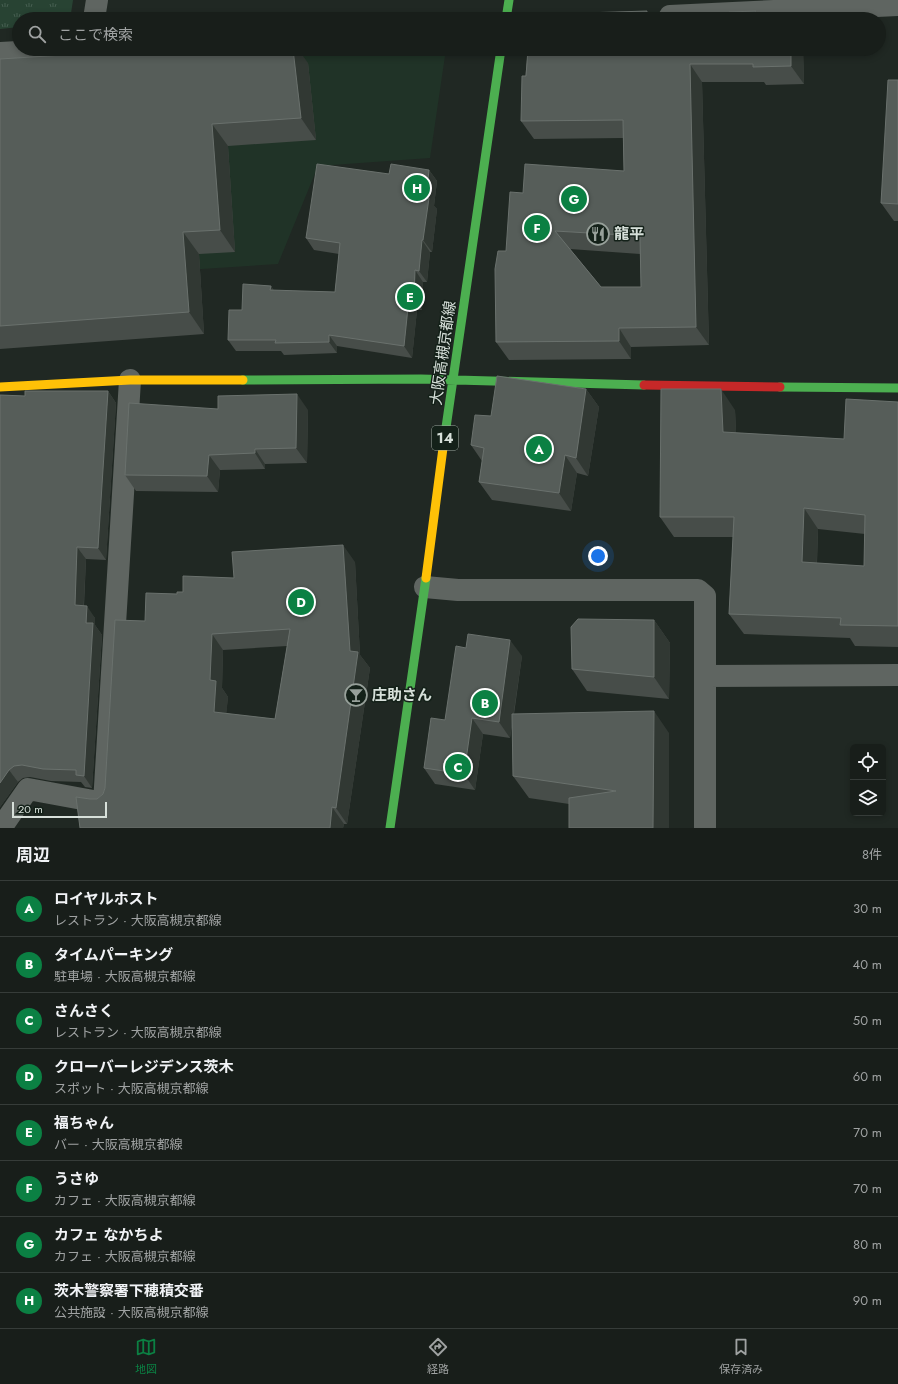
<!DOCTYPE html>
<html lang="ja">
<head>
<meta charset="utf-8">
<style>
	:root { --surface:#181e1a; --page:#252b27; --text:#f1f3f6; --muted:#9fa2a2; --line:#363c39; --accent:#0b8043 }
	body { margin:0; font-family:Jost,"Noto Sans JP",sans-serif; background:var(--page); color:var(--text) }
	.controls { position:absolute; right:12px; bottom:12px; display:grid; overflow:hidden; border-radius:6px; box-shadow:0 2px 6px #0003 }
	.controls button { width:36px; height:36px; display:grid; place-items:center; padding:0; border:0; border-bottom:1px solid var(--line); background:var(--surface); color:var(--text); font:20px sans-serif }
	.scale { position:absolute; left:12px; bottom:10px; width:95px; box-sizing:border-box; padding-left:4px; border:2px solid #d7e0da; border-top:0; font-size:11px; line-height:14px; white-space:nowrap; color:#d7e0da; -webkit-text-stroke:3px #142119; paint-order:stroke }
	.you { position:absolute; left:598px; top:556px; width:14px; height:14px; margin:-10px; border:3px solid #fff; border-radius:50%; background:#1a73e8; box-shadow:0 0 0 6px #1a73e833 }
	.badge { display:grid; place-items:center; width:26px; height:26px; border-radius:50%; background:var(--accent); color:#fff; font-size:13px; font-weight:700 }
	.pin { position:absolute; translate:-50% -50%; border:2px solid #fff; box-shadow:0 1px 4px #0006 }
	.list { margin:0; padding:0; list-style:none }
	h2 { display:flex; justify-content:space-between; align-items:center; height:52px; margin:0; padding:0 16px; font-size:17px }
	h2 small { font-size:13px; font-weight:400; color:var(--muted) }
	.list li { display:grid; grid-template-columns:26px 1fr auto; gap:12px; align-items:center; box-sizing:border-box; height:56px; padding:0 16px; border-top:1px solid var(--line) }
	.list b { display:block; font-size:15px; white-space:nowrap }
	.list p { margin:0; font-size:13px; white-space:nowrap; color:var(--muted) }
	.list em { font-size:13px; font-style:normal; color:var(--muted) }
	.icon { flex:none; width:22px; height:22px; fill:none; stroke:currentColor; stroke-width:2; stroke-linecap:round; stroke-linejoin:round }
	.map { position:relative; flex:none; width:898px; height:828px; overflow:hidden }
	.search { position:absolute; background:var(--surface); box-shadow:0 2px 6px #0003; left:12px; right:12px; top:12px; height:44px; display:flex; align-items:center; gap:10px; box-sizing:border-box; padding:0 14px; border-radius:22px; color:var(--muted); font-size:15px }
	.sheet { height:500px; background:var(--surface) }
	nav { display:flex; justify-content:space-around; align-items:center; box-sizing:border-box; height:56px; border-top:1px solid var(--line); background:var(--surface); font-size:11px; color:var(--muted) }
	nav a { display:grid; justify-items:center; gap:2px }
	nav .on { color:var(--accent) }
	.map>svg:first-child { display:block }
</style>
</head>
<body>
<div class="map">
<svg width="898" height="828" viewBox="0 0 898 828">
	<defs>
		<pattern id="park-tufts" width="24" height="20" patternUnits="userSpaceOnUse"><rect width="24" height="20" fill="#284333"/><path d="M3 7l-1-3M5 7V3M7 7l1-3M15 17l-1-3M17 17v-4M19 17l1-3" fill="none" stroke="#465e50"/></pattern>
	</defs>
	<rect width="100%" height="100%" fill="#202823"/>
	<path fill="#203327" d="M409,49h37l-16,109 -112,8 -40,98 -278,18v-209z"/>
	<path fill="url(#park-tufts)" d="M0,0h73l-2,13 -7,6h-45v8l-19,2z"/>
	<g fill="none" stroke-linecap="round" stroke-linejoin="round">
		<path stroke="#5f6561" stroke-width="22" d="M670,16l228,-11
			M94,19l3,-19
			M0,53l70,-4
			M425,587l33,3h240l7,6v232
			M705,676l193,-1
			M1,828l27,-39 76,14 26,-423"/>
		<path stroke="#4caf50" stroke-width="9" d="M506,19l3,-19
			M243,380l178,-1 223,6
			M780,387l118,1
			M443,448l58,-399
			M390,828l36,-250"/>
		<path stroke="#ffc107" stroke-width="9" d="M0,387l130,-7h113
			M426,578l17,-130"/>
		<path stroke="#c62828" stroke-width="9" d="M644,385l136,2"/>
	</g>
	<path fill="#474d49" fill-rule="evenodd" d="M528,49h275l1,35 -38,1 -2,-3h-62l7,263 -78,2v12l-122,1 -13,-18 10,-91 17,-58 101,-22 -1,-33 -89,1 -13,-18zM570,249l70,5 1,33h-40z
		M0,59l308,4 8,77 -88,6 7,106 -36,2 5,80 -204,15z
		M898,80v141h-4l-13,-18z
		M429,170l8,11 -3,25 3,3 -5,43h-2l-3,30h-4l-1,28h-5l-5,48 -75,-12v7l-53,2 -3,-4h-45l-8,-11 14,-30 29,-24 3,5 61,1 4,-38 -25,-4 -8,-12 83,-64z
		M586,389l13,18 -11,69 -11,-3 -6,38 -79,-11 -13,-18 3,-21 -11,-16 20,-29z
		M108,391l8,12 -10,157 -20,-1 -2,47 11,12v7l7,10 -10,153 -7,-1 -4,-5 -30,-1 -21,-4 -7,1 -5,4 -18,25v-412l25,1z
		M898,402v245l-43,-1 -5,-8 -106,-4 -15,-20 4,-77h-59l-14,-20 75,-107 1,23 108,6zM818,529l47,5 -1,32 -47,-3z
		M218,409l90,1 -1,53 -42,1v5l-45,1 -2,22 -82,-1 -11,-16z
		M355,562l5,93 10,13 -23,156h-3l-1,4h-263l10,-29h7l6,-5 2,-6 40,-167 32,-27 6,-2 51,-14zM287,646l-12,73 -49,-5 2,-17 -6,-9 1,-38z
		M654,620l16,23 -1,56 -82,-8 -15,-22z
		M522,656l-8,58 155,19v95h-100v-24l-40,-6 -16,-22 -1,-52 -2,14 -27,-4 -8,56 -40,-6 -11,-16 21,-48z"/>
	<path fill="#313833" d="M647,11l5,8 -6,-2z
		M756,11l5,8 -5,-3z
		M293,49h5l10,14 8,77 -15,-22z
		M791,49h12l1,35 -13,-18z
		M690,64l12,18 7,263 -13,-18z
		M212,124l16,22 7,106 -15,-22z
		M429,170l8,11 -3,25 3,3 -5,43 -9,-12 3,-43z
		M183,232l16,22 5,80 -15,-22z
		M422,240l8,12 -3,30 -8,-11z
		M415,270l8,12 -1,28 -8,-12z
		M271,286l8,12 -9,-8z
		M409,298l8,12 -5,48 -8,-12z
		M619,328l12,19v12l-12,-18z
		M329,335l8,11v7l-8,-11z
		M586,389l13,18 -11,69 -12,-18z
		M721,389l14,21 2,42 -14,-20z
		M108,391l8,12 -10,157 -8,-12z
		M297,394l11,16 -1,53 -11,-15z
		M255,449l10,15v5l-10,-16z
		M209,455l11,15 -2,22 -11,-16z
		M565,455l12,18 -6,38 -12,-18z
		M804,508l14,21 -2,53 -14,-20z
		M343,545l12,17 5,93 10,13 -23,156 -11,-16 14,-157z
		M77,547l9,12 -3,58 -8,-12z
		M87,606l8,12v7l7,10 -10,153 -8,-12z
		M654,620l16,23 -1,56 -15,-22z
		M212,634l11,16 -1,38 6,9 -3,31 -11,-16 -4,-32z
		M510,640l12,16 -12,82 -11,-16z
		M654,711l15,22v95h-16z
		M472,718l11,16 -8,56 -11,-16z
		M9,770l9,12 -18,25v-24z
		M332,807l12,17 -1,4h-13z"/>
	<path fill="#565d59" stroke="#6a716d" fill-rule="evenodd" d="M647,11l-1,6 83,-2v-3l27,-1v5h25v3h-253l56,-6z
		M159,49h134l8,69 -89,6 8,106 -37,2 6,80 -189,14v-267z
		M528,49h263v17l-38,1v-3h-63l6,263 -77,1v13l-123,1 -1,-73 3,-18h8l4,-59 13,1 2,-29 99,7 -1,-51 -102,1 1,-45h4zM555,231l85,5 1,51h-40z
		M888,80h10v124l-17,-1z
		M317,164l72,10 2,-10 38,6 -3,27 3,1 -6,42h-1l-3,31 -4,-1 -1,28h-5l-5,48 -75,-11v7l-54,1 1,-3h-48l1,-30h13l1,-26 28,2 -1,4 65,2 5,-49 -34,-5z
		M497,376l89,13 -10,69 -11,-3 -6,38 -80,-11 5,-34 -13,-3 4,-30 16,1z
		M661,389h60l2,43 121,7 2,-40 52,3v224l-58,-1 1,-7 -112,-4 5,-97h-74zM804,508l61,7 -1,51 -62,-4z
		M25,391h83l-10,157 -21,-1 -2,58 12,1 -1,17h7l-9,153 -8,-1v-5l-33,-1 -21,-4 -8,1 -5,4 -9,13v-388l25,1z
		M297,394l-1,54 -41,1v4l-46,2 -2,21 -82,-1 4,-72 89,6v-13z
		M343,545l7,106 8,1 -22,156 -4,-1 -2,21h-250l-4,-31 14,2h7l6,-5 2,-6 10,-168 30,1 1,-28 31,1v-2h6v-16l51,2 -2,-26zM290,629l-15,90 -61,-7 2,-31 -6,-1 2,-46z
		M578,619l76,1v57l-82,-8 -1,-42z
		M468,634l42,6 -11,82 -27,-4 -8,56 -40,-6 7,-50 14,2 11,-74 10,2z
		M654,711l-1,117h-84v-30l47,-7 -103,-15 -1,-62z"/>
	<defs>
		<g id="restaurant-ring" transform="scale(1.15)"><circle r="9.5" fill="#142119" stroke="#97a09a" stroke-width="1.5"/><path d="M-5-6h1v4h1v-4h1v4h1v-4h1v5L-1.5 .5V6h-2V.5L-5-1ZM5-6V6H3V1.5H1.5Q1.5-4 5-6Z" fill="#97a09a"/></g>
		<g id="bar-ring" transform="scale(1.15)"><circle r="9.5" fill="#142119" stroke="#97a09a" stroke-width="1.5"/><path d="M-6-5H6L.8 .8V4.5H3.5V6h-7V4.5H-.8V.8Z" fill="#97a09a"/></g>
	</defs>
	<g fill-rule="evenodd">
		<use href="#restaurant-ring" x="598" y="234"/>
		<use href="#bar-ring" x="356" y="695"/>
	</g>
	<g text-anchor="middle" stroke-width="3" stroke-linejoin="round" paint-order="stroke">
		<rect fill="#142119" stroke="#9ca7a0" stroke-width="1" x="432" y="426" width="26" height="24" rx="3"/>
		<g font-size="14" font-weight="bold" fill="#d7e0da">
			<text x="445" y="443">14</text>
		</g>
		<g font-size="15" font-weight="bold" fill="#d7e0da" stroke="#142119" text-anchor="start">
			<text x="614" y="239">龍平</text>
			<text x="372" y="700">庄助さん</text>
		</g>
		<g font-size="15" fill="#d7e0da" stroke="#142119">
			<text transform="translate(443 353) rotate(-82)" y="5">大阪高槻京都線</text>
		</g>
	</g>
</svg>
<div class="controls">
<button><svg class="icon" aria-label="locate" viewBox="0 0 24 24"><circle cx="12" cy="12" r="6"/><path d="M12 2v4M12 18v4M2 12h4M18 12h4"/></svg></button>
<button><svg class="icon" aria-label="layers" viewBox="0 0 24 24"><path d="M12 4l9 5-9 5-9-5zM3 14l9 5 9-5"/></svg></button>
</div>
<div class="scale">20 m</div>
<div class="you"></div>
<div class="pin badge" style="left:539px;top:449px">A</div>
<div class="pin badge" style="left:485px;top:703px">B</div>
<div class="pin badge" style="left:458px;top:767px">C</div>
<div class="pin badge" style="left:301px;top:602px">D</div>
<div class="pin badge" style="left:410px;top:297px">E</div>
<div class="pin badge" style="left:537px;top:228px">F</div>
<div class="pin badge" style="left:574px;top:199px">G</div>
<div class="pin badge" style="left:417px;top:188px">H</div>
<div class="search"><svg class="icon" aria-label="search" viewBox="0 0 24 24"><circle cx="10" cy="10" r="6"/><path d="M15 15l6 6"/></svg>ここで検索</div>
</div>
<section class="sheet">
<h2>周辺<small>8件</small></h2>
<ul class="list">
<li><span class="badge">A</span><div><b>ロイヤルホスト</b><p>レストラン · 大阪高槻京都線</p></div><em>30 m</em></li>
<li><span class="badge">B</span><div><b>タイムパーキング</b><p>駐車場 · 大阪高槻京都線</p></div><em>40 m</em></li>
<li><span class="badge">C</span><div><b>さんさく</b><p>レストラン · 大阪高槻京都線</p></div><em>50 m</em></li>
<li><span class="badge">D</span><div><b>クローバーレジデンス茨木</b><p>スポット · 大阪高槻京都線</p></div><em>60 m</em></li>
<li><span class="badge">E</span><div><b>福ちゃん</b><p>バー · 大阪高槻京都線</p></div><em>70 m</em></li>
<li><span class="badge">F</span><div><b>うさゆ</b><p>カフェ · 大阪高槻京都線</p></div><em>70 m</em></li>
<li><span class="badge">G</span><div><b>カフェ なかちよ</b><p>カフェ · 大阪高槻京都線</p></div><em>80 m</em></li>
<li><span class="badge">H</span><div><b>茨木警察署下穂積交番</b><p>公共施設 · 大阪高槻京都線</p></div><em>90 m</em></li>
</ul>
</section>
<nav>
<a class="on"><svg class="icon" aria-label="map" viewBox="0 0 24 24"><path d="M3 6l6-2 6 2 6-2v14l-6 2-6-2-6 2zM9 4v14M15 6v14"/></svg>地図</a>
<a><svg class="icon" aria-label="directions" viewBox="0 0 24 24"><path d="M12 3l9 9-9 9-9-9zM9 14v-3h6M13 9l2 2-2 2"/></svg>経路</a>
<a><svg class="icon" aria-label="saved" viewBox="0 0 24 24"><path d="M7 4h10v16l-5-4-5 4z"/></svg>保存済み</a>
</nav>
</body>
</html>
